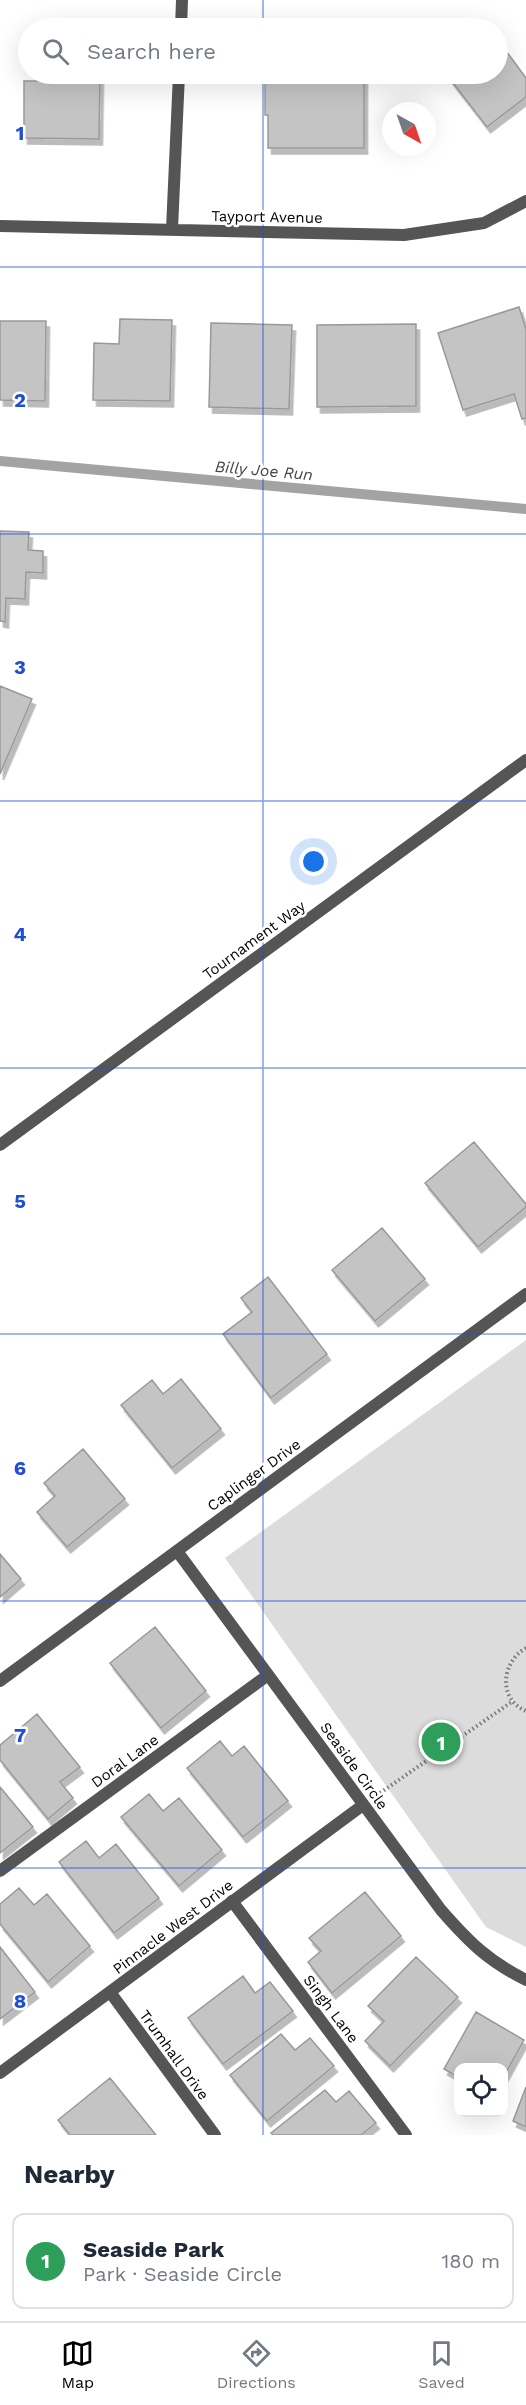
<!DOCTYPE html>
<html lang="en">
<head>
<meta charset="utf-8">
<style>
	:root { --surface:#fff; --page:#f6f6f7; --text:#1f2937; --muted:#747a83; --line:#e0e1e3; --accent:#000 }
	body { margin:0; font-family:"Work Sans",sans-serif; background:var(--page); color:var(--text) }
	.controls { position:absolute; right:18px; bottom:18px; display:grid; overflow:hidden; border-radius:12px; box-shadow:0 6px 24px #0002 }
	.controls button { width:54px; height:54px; display:grid; place-items:center; padding:0; border:0; border-bottom:2px solid var(--line); background:var(--surface); color:var(--text); font:30px sans-serif }
	.compass { position:absolute; left:382px; top:102px; width:54px; height:54px; border-radius:50%; background:var(--surface); box-shadow:0 6px 24px #0002; rotate:140deg }
	.you { position:absolute; left:314px; top:862px; width:21px; height:21px; margin:-15px; border:4px solid #fff; border-radius:50%; background:#1a73e8; box-shadow:0 0 0 9px #1a73e833 }
	.badge { display:grid; place-items:center; width:39px; height:39px; border-radius:50%; background:var(--accent); color:#fff; font-size:20px; font-weight:700 }
	.pin { position:absolute; translate:-50% -50%; border:3px solid #fff; box-shadow:0 2px 6px #0006 }
	.list { margin:0; padding:0; list-style:none }
	h2 { display:flex; justify-content:space-between; align-items:center; height:78px; margin:0; padding:0 24px; font-size:26px }
	h2 small { font-size:20px; font-weight:400; color:var(--muted) }
	.list li { display:grid; grid-template-columns:39px 1fr auto; gap:18px; align-items:center; box-sizing:border-box; height:96px; margin:0 12px 12px; padding:0 12px; border:2px solid var(--line); border-radius:12px }
	.list b { display:block; font-size:22px; white-space:nowrap }
	.list p { margin:0; font-size:20px; white-space:nowrap; color:var(--muted) }
	.list em { font-size:20px; font-style:normal; color:var(--muted) }
	.icon { flex:none; width:33px; height:33px; fill:none; stroke:currentColor; stroke-width:2; stroke-linecap:round; stroke-linejoin:round }
	.map { position:relative; flex:none; width:526px; height:2135px; overflow:hidden }
	.search { position:absolute; background:var(--surface); box-shadow:0 6px 24px #0002; left:18px; right:18px; top:18px; height:66px; display:flex; align-items:center; gap:15px; box-sizing:border-box; padding:0 21px; border-radius:33px; color:var(--muted); font-size:22px }
	.sheet { height:186px; background:var(--surface) }
	nav { display:flex; justify-content:space-around; align-items:center; box-sizing:border-box; height:84px; border-top:2px solid var(--line); background:var(--surface); font-size:16px; color:var(--muted) }
	nav a { display:grid; justify-items:center; gap:3px }
	nav .on { color:var(--accent) }
	.map>svg:first-child { display:block }
</style>
</head>
<body>
<div class="map">
<svg width="526" height="2135" viewBox="0 0 526 2135">
	<defs>
		<filter id="shadow"><feDropShadow dx="3.5" dy="6" stdDeviation="0" flood-color="#0004"/></filter>
	</defs>
	<rect width="100%" height="100%" fill="#fff"/>
	<path fill="#dcdcdc" d="M526,1340v607l-40,-20 -261,-369z"/>
	<g fill="none" stroke-linecap="round" stroke-linejoin="round">
		<path stroke="#a3a3a3" stroke-width="10" d="M0,461l526,48"/>
	</g>
	<path fill="#c4c4c4" stroke="#999" stroke-width="1.5" filter="url(#shadow)" d="M498,40l28,38v19l-39,30 -41,-53h52z
		M38,74h62l-1,65 -75,-1v-57h14z
		M265,74h99v74h-96v-33h-3z
		M519,307l7,22v89l-4,1 -8,-25 -51,16 -25,-77z
		M120,319l52,1 -2,81 -77,-1 1,-57 25,1z
		M0,321h46l-1,80 -45,-1z
		M211,323l81,2 -3,84 -80,-2z
		M416,324v82l-99,1v-82z
		M0,531l29,1 -1,18 15,1v22l-17,-1 -1,27 -19,-1 -1,24 -5,-1z
		M0,686l32,13 -32,75z
		M474,1142l52,62v3l-48,40 -53,-64z
		M382,1228l43,51 -50,42 -43,-51z
		M268,1277l59,77 -56,44 -48,-64 29,-22 -11,-14z
		M181,1379l40,50 -49,39 -51,-63 31,-25 11,14z
		M83,1449l42,50 -58,48 -30,-35 18,-16 -11,-13z
		M0,1554l21,25 -21,18z
		M155,1627l51,64 -45,37 -51,-65z
		M37,1714l43,53 -20,15 13,16 -25,21 -48,-59v-15z
		M220,1741l12,15 12,-10 44,55 -45,36 -56,-69z
		M0,1787l33,40 -33,26z
		M149,1794l14,17 16,-13 43,52 -43,36 -58,-69z
		M86,1841l13,17 17,-14 43,54 -45,35 -55,-71z
		M19,1888l15,17 13,-11 43,52 -42,36 -48,-58v-20z
		M365,1892l36,44 -69,57 -24,-31 13,-11 -12,-13z
		M0,1947l35,45 -35,27z
		M416,1957l42,40 -68,69 -25,-25 19,-20 -16,-15z
		M243,1976l12,17 15,-11 23,29 -70,53 -35,-46z
		M476,2012l48,28 -20,36v-8h-46v9l-14,-8z
		M281,2034l14,16 15,-12 24,28 -67,55 -37,-46z
		M110,2078l46,57h-86l-12,-15z
		M526,2087v40l-13,-6z
		M325,2090l11,12 13,-11 27,32 -15,12h-88l-2,-2z"/>
	<g fill="none" stroke-linecap="round" stroke-linejoin="round">
		<path stroke="#777" stroke-width="4" stroke-dasharray="1.5 3" stroke-linecap="butt" d="M526,1648c-24,13 -29,51 0,63
			M380,1793l133,-92"/>
		<path stroke="#555" stroke-width="12" d="M0,1871l268,-196
			M232,1901l174,234"/>
		<path stroke="#555" stroke-width="12" d="M181,28l1,-28
			M0,226l404,9 80,-12 42,-22
			M172,229l7,-155
			M0,1145l526,-385
			M177,1551l264,359c28,32 47,51 85,70
			M0,1681l526,-387
			M110,1992l105,143
			M0,2073l363,-268"/>
	</g>
	<path fill="none" stroke="#1d4ed8" stroke-width="1.5" stroke-opacity="0.55" d="M263,0v28M263,74v2061M0,267h526M0,534h526M0,801h526M0,1068h526M0,1334h526M0,1601h526M0,1868h526"/>
	<g text-anchor="middle" stroke-width="5" stroke-linejoin="round" paint-order="stroke">
		<g font-size="15" fill="#000" stroke="#fff">
			<text transform="translate(267 217) rotate(1)" y="5">Tayport Avenue</text>
			<text transform="translate(254 940) rotate(-36)" y="5">Tournament Way</text>
			<text transform="translate(254 1475) rotate(-36)" y="5">Caplinger Drive</text>
			<text transform="translate(125 1761) rotate(-36)" y="5">Doral Lane</text>
			<text transform="translate(354 1766) rotate(54)" y="5">Seaside Circle</text>
			<text transform="translate(173 1927) rotate(-37)" y="5">Pinnacle West Drive</text>
			<text transform="translate(331 2009) rotate(53)" y="5">Singh Lane</text>
			<text transform="translate(174 2055) rotate(54)" y="5">Trumhall Drive</text>
		</g>
		<g font-size="16" font-style="italic" fill="#444" stroke="#fff">
			<text transform="translate(264 470) rotate(5)" y="6">Billy Joe Run</text>
		</g>
	</g>
	<g font-size="20" text-anchor="middle" font-weight="bold" fill="#1d4ed8" stroke="#fff" stroke-width="5" stroke-linejoin="round" paint-order="stroke">
		<text x="20" y="140">1</text>
		<text x="20" y="407">2</text>
		<text x="20" y="674">3</text>
		<text x="20" y="941">4</text>
		<text x="20" y="1208">5</text>
		<text x="20" y="1475">6</text>
		<text x="20" y="1742">7</text>
		<text x="20" y="2008">8</text>
	</g>
</svg>
<div class="controls">
<button><svg class="icon" aria-label="locate" viewBox="0 0 24 24"><circle cx="12" cy="12" r="6"/><path d="M12 2v4M12 18v4M2 12h4M18 12h4"/></svg></button>
</div>
<svg class="compass" viewBox="-18 -18 36 36"><path d="M0-13l5 13h-10z" fill="#e53935"/><path d="M0 13l5-13h-10z" fill="#747a83"/></svg>
<div class="you"></div>
<div class="pin badge" style="left:441px;top:1742px;background:#2e9e5b">1</div>
<div class="search"><svg class="icon" aria-label="search" viewBox="0 0 24 24"><circle cx="10" cy="10" r="6"/><path d="M15 15l6 6"/></svg>Search here</div>
</div>
<section class="sheet">
<h2>Nearby<small></small></h2>
<ul class="list">
<li><span class="badge" style="background:#2e9e5b">1</span><div><b>Seaside Park</b><p>Park · Seaside Circle</p></div><em>180 m</em></li>
</ul>
</section>
<nav>
<a class="on"><svg class="icon" aria-label="map" viewBox="0 0 24 24"><path d="M3 6l6-2 6 2 6-2v14l-6 2-6-2-6 2zM9 4v14M15 6v14"/></svg>Map</a>
<a><svg class="icon" aria-label="directions" viewBox="0 0 24 24"><path d="M12 3l9 9-9 9-9-9zM9 14v-3h6M13 9l2 2-2 2"/></svg>Directions</a>
<a><svg class="icon" aria-label="saved" viewBox="0 0 24 24"><path d="M7 4h10v16l-5-4-5 4z"/></svg>Saved</a>
</nav>
</body>
</html>
